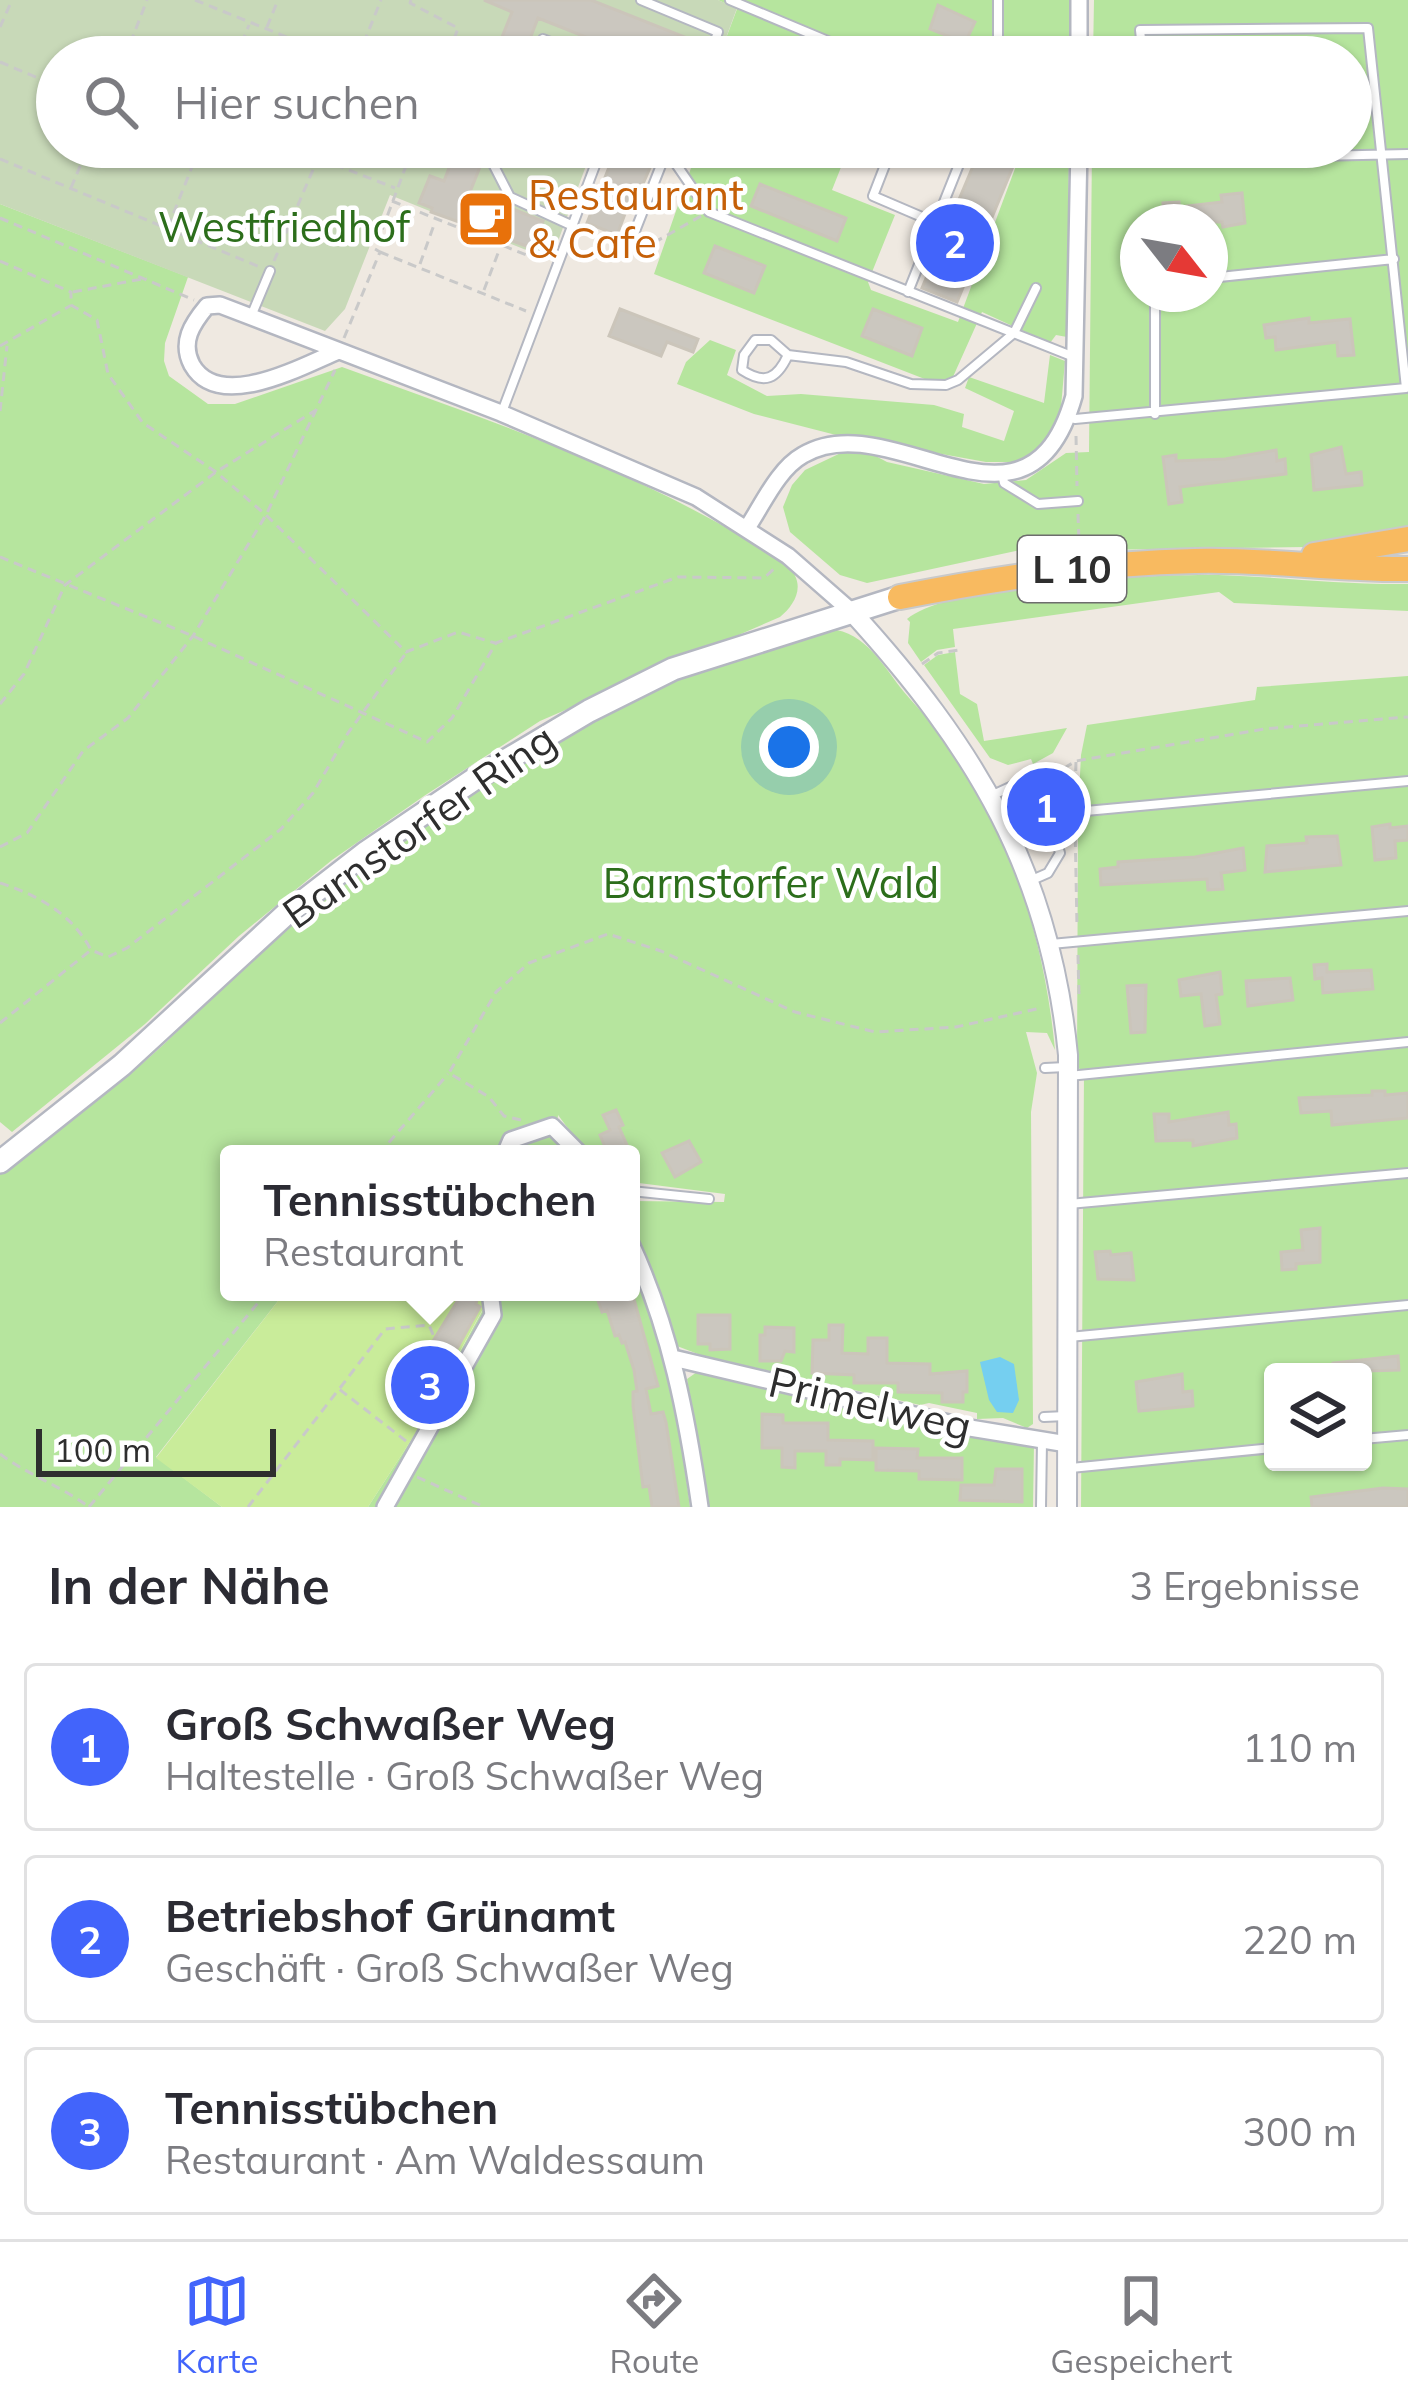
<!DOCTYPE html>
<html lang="de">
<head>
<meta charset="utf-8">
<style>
	:root { --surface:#fff; --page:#f7f7f7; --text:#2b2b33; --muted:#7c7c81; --line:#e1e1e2; --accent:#4264fb }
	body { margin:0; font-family:Mulish,sans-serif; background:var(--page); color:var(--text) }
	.controls { position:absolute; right:36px; bottom:36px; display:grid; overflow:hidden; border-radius:12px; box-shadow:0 3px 9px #0004 }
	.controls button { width:108px; height:108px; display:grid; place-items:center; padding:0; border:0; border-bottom:3px solid var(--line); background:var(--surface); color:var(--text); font:60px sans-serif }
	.compass { position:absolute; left:1120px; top:204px; width:108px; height:108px; border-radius:50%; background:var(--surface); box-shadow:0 3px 9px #0004; rotate:121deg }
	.scale { position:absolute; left:36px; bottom:30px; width:240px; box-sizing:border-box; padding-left:12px; border:6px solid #2e2e2e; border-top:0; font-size:33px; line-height:42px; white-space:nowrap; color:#2e2e2e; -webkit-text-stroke:9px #fff; paint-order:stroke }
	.you { position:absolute; left:789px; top:747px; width:42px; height:42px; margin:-30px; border:9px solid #fff; border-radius:50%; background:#1a73e8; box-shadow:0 0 0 18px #1a73e833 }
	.badge { display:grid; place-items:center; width:78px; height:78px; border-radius:50%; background:var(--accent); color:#fff; font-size:39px; font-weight:700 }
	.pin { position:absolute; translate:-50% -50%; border:6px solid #fff; box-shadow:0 3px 12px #0006 }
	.popup { position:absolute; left:220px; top:1145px; width:420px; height:156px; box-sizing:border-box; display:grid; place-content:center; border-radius:12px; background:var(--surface); filter:drop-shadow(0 3px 9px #0005); font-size:39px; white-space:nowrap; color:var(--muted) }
	.popup b { font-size:45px; color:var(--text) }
	.popup::after { content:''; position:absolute; left:50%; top:100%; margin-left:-24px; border:24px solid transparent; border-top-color:var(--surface) }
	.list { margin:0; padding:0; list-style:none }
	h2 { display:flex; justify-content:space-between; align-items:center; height:156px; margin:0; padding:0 48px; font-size:51px }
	h2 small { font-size:39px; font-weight:400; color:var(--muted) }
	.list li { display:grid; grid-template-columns:78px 1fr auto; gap:36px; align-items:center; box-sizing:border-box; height:168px; margin:0 24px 24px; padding:0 24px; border:3px solid var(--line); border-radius:12px }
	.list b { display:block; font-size:45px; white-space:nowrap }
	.list p { margin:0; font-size:39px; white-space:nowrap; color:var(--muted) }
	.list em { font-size:39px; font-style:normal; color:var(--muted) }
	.icon { flex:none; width:66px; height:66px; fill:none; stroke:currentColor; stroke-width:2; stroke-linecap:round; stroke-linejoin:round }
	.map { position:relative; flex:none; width:1408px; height:1507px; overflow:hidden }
	.search { position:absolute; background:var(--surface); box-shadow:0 3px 9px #0004; left:36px; right:36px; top:36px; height:132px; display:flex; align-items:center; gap:30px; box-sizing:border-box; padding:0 42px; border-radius:66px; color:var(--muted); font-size:45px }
	.sheet { height:732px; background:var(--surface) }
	nav { display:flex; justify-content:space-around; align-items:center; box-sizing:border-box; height:168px; border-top:3px solid var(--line); background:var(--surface); font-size:33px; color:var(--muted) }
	nav a { display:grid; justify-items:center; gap:6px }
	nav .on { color:var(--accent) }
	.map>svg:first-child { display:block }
</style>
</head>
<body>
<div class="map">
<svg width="1408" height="1507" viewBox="0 0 1408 1507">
	<rect width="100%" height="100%" fill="#efe9e1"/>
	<path fill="#b6e59e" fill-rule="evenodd" d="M718,0h353l-1,57h-351l18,-48z
		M1094,0h314v533l-103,14 -215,3 -33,-8 -190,41 -27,-8 -50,-43 -7,-25 9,-22 13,-15 40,-19 25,2 17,9 97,22 42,-4 40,-27 23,-1 3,-305h259v-90h-258zM1138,222h72v72h-72z
		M687,147h162l-17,43 63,25 -27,67 3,8 87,32 65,-175h46l-2,190 -11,-2 -6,8 -68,-31 -34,76 -294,-114 37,-106z
		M0,204l188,73 -23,66 -1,18 5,15 39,28h27l107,-37c138,50 277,97 404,172 15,9 44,21 50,39 6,15 -5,30 -16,39l-240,104 -116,75 -92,64 -93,76 -94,88 -133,108 -12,-10z
		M710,340l26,10 -9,25 40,21 34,-2 133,11 30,9 -2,13 42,14 10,-30 -49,-23 4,-11 75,26 6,-48 15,6 -4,46 -11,28 -12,16 -20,11h-32l-150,-27 -82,-21 -77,-30 9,-22z
		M1218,575c64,2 126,10 190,9v27l-174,-8 -15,-11 -266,37 2,18 -18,3 -16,12 -13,-19 2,-21 -3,-3c44,-37 248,-45 311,-44z
		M830,629c36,3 53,37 74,63 16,19 34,36 48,56 61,88 93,197 103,302l-8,-17 -21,-1 11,41 -6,39 2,312 -6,4 -24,-10 -26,1v-6l-48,-10 -9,2 -217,-49 -26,-10c-13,-44 -46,-102 -46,-145l93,1 1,-8 -94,-12v-28h-44l-29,-39 -2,23 11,16h-338v138h56l-129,165 66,50h-222v-332c47,-39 98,-73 144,-113 46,-39 84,-88 130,-127 160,-134 353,-255 556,-306z
		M955,652l5,42 17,10 7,37 83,-13 -14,25 -20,11 -2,-5 -23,6 -18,-7 -66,-93 14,-10z
		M1408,676v831h-327l3,-433 -7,-8 1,-250 3,-61 6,-30 168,-25 2,-13zM1273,1372h90v90h-90z
		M631,1260c30,76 49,165 59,247h-322l47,-73 69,-126 -2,-16h149z
		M697,1372l337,72 -1,63h-324l-22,-128z"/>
	<path fill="#c8d9b8" d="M0,0h718l19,8 -18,49h-662v90h536l-42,113 -161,-65 -45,114 -20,22 -325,-127z"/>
	<path fill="#c9ec9a" d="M285,1292h197l2,15 -69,127 -47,73h-146l-66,-49z"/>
	<path fill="#75cff0" d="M1000,1357l14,7 5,36 -6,13 -16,-1 -8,-12 -9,-38z"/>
	<path fill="#cbc7bf" stroke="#cbc5ba" stroke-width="3" d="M484,0h107l114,45 -4,12h-65l-98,-39 -15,39h-29l18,-45z
		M938,5l37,17 -10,21 -35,-14z
		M457,147h31l-18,45 73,29 -11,27 -101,-36 1,-4 -13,-5 11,-27 14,5z
		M617,147h18l-3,8 20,8 -16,37 -5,-2 -14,37 -30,-12z
		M981,147h40l-64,155 -35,-14z
		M760,184l86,34 -9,23 -86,-35z
		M1242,193l3,30 -22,4 -1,-5h-58l-1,-19 16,-1v5l43,-5 -1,-7z
		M715,246l50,20 -11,27 -50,-20z
		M620,309l78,30 -5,13 -26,-10 -6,14 -52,-20z
		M873,309l49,19 -10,28 -50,-20z
		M1309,318v5l41,-4 4,36 -16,1 -1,-14 -61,8 -1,-13 -9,1 -2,-13z
		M1341,447l5,27 15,-2 1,13 -48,5 -3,-35z
		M1276,450l1,11 8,-2 1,15 -106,13 2,15 -13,2 -6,-47 13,-2v6l49,-2z
		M1390,824v4l18,-2v14l-13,1 1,17 -21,2 -3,-33z
		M1337,836l4,29 -76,7 2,-26 40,-3 -1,-6z
		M1243,848l2,22 -24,3 2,16 -15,1 -1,-11 -106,6 -1,-16 18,-2v-5l77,-5z
		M1327,964v8l44,-2 2,19 -50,4 -1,-15 -7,1 -1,-14z
		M1220,972l2,22 -6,1 4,29 -15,2 -4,-32 -20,2 -2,-16z
		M1290,978l3,22 -45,6 -2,-25z
		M1146,985l-1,47 -14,1 -4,-47z
		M1372,1091h13v4l23,-2v25l-76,7 -1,-14 -30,2 -2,-15 73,-3z
		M616,1110l7,15 -4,2 12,27h-23l-8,-19 10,-5 -7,-15z
		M1228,1112l1,13 7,-1 1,14 -44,8v-6l-37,1 -2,-27h15v8z
		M689,1141l12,21 -26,15 -13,-24z
		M1320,1228v34l-24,2v5l-14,1 -1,-18 22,-2 -2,-20z
		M1110,1251l1,4 20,-2 3,27 -36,-1 -3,-27z
		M463,1292l15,4 -2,8 4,3 -59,107 -28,-16 29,-50 5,3z
		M595,1292h37l26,94 -12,3 5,25 12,-2 3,10 13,85h-27l-3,-21 -6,1 -10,-81v-14l4,-1 -3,-21 -9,-28 -3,1 -3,-8 -4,1 -8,-26 -5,2z
		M698,1315h32v34l-20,1v-6h-12z
		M829,1325h14l-1,28 26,1v-16h19v25l43,1v10l37,-3v21h-4v10h-21v-9l-44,-1v-9h-44v-8l-42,-2 1,-33h16z
		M765,1327l29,1v24l-9,-1 -4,10h-21v-26h5z
		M1398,1356l1,14 -66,2v-9z
		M1182,1374l1,18 9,-1 1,15 -54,5 -3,-29z
		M762,1414l21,1v8h45v17l45,1v19l-33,-1v6h-14v-14h-31v17l-13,-1v-19h-20z
		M876,1448l42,1 -1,9h45v22l-43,-1v-8l-43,-1z
		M996,1469h26v33l-62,-2 1,-15h33z
		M1383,1488l25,1v18h-96l-1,-10z"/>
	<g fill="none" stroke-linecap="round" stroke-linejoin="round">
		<g stroke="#b4b7c1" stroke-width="12">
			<path id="service" d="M641,0l77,32 -9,25
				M730,0l136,57
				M998,0v57
				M543,39l45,18
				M497,147l-5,15 18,35 63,29
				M892,147l-19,49 63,27
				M1151,147l1,13
				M667,151l42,61 365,145
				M1080,161l328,-7
				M628,249l39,-99
				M1210,278l184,-19
				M908,292l58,-145
				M1155,294v120
				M252,314l18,-43
				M788,355c-11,24 -23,30 -46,15l2,-15 11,-15h16l17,15 58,7 65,22 35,1 12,-5 56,-47 22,-45
				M502,412l100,-265
				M1075,419l331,-31 -38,-360 -228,2 3,27
				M1002,473l2,10 34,21 40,-3
				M993,795l43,-20 24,78 -12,20 -16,7
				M1075,812l333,-31
				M1051,944l357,-33
				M1045,1068l21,-1
				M1069,1076l339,-34
				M631,1191l78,8
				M1069,1204l339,-31
				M1069,1337l339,-32
				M1044,1417l22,-1
				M1363,1439l45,-4
				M1071,1468l202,-20
				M1041,1507l1,-65"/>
		</g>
		<g stroke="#b4b7c1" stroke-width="20">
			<path id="minor" d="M1079,57v-57
				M338,351c-38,16 -119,61 -146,14 -12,-23 0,-41 15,-59l13,-1 281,108 195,84 92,59 64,56
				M747,528c16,-24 31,-59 56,-73 89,-53 225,106 271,-59l5,-249
				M505,1154l6,-14 41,-14 28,28
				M631,1244c39,84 56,172 69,263
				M673,1358l297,70 97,16
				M385,1507l108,-192 -3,-23"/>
		</g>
		<g stroke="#b4b7c1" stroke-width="22">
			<path id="tertiary" d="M852,612c123,135 198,258 216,443l-1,452"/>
		</g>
		<g stroke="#b4b7c1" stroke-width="26">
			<path id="secondary" d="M0,1162l122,-97 163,-150 80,-62 108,-73 116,-69 84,-42 227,-72"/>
		</g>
		<g stroke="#c9c9c9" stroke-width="28">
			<path id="trunk" d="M1314,555l94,-16
				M900,597c98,-19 195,-34 295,-36 71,-2 142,9 213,8"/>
		</g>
		<path stroke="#c9c9c9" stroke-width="3" stroke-dasharray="9 6" stroke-linecap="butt" d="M195,0l141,57
			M411,0l-1,3 48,25 -10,29
			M0,27l12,-27
			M267,27l11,-27
			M125,57l22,-57
			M236,57l13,-32
			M358,57l23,-57
			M0,62l57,24
			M245,147l55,20 16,-8
			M322,147l-4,11 77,30
			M0,159l260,108
			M71,188l17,-41
			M392,201l152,61
			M0,218l194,82
			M168,227l32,-80
			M586,231l30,12
			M641,250l60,-34
			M380,252l146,59
			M0,261l71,31v13l26,15 11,54 35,49 73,49 50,43 140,137 52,-20 37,11
			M274,261l44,-103
			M420,264l15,-42
			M484,290l16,-42
			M73,292l74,-14
			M344,338l36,-86 -5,-3 38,-102
			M0,346l70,-40
			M0,411l7,-65
			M1076,436l1,50
			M1078,514l1,28
			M0,557l193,79 234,106 25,-24 44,-75 182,-66 86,1 11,-10
			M922,664l16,-11 22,-3
			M0,704l24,-30 41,-89 151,-113 100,-62
			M1051,776l25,-15 188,-32 144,-12
			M1075,801l1,-40
			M1075,823l2,104
			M0,847l27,-14 56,-82 45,-33 65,-82 73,-121 69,-145
			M0,883c38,12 72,31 91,67l17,7 19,-9 154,-119 32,-36 35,-60 58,-80
			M1078,955l1,44
			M0,1023l91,-73
			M521,1120l-17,-4 -15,-19 -40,-24 47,-81 33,-29 79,-29 53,17 134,61 80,20 81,-5 85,-19
			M379,1154l69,-80
			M419,1292l23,14 -12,17
			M340,1388l45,-59 44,-4 8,19 15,12
			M0,1454c28,21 61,32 89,53
			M417,1477l67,30
			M89,1507l178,-215
			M248,1507l91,-118 67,52"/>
		<use href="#service" stroke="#fff" stroke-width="8"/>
		<use href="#minor" stroke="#fff" stroke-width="15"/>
		<use href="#tertiary" stroke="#fff" stroke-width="18"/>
		<use href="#secondary" stroke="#fff" stroke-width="21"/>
		<use href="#trunk" stroke="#f8ba60" stroke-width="24"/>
	</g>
	<defs>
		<g id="cafe-square" transform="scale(3)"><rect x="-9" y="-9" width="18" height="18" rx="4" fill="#e8710a" stroke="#fff"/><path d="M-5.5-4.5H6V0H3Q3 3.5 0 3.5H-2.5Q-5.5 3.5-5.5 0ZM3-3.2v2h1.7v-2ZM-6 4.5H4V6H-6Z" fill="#fff"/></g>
	</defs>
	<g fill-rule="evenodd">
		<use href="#cafe-square" x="486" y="219"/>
	</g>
	<g text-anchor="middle" stroke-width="9" stroke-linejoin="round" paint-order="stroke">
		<rect fill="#fff" stroke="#6d6d6d" stroke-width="3" x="1018" y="536" width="108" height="66" rx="9"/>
		<g font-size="39" font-weight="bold" fill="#2e2e2e">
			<text x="1072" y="583">L 10</text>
		</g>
		<g font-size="42" fill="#c56008" stroke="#fff" text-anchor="start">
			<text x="528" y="210">Restaurant<tspan x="528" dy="48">&amp; Cafe</tspan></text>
		</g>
		<g font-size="42" fill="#2c6e1b" stroke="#fff">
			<text x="284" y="242">Westfriedhof</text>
			<text x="771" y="898">Barnstorfer Wald</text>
		</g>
		<g font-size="42" fill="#2e2e2e" stroke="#fff">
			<text transform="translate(419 826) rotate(-35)" y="15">Barnstorfer Ring</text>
			<text transform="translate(870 1404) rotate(13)" y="15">Primelweg</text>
		</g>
	</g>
</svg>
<div class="controls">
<button><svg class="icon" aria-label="layers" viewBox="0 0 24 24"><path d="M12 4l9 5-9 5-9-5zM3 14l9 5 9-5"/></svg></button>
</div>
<svg class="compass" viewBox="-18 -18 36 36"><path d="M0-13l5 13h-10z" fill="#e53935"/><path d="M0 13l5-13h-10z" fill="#7c7c81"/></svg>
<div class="scale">100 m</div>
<div class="you"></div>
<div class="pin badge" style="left:1046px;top:807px">1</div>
<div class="pin badge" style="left:955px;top:243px">2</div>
<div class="pin badge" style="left:430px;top:1385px">3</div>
<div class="popup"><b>Tennisstübchen</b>Restaurant</div>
<div class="search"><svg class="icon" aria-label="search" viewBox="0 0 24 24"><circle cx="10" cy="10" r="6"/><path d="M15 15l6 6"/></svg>Hier suchen</div>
</div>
<section class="sheet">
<h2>In der Nähe<small>3 Ergebnisse</small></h2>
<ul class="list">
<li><span class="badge">1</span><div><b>Groß Schwaßer Weg</b><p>Haltestelle · Groß Schwaßer Weg</p></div><em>110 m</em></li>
<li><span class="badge">2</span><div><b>Betriebshof Grünamt</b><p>Geschäft · Groß Schwaßer Weg</p></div><em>220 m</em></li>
<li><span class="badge">3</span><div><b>Tennisstübchen</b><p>Restaurant · Am Waldessaum</p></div><em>300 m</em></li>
</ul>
</section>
<nav>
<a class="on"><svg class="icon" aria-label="map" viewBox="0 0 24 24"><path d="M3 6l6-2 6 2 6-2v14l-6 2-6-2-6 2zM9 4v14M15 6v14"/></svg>Karte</a>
<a><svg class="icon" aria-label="directions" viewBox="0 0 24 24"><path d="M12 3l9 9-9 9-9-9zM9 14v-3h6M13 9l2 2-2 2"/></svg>Route</a>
<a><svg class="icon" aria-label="saved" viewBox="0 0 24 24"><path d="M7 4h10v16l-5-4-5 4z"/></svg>Gespeichert</a>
</nav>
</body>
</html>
